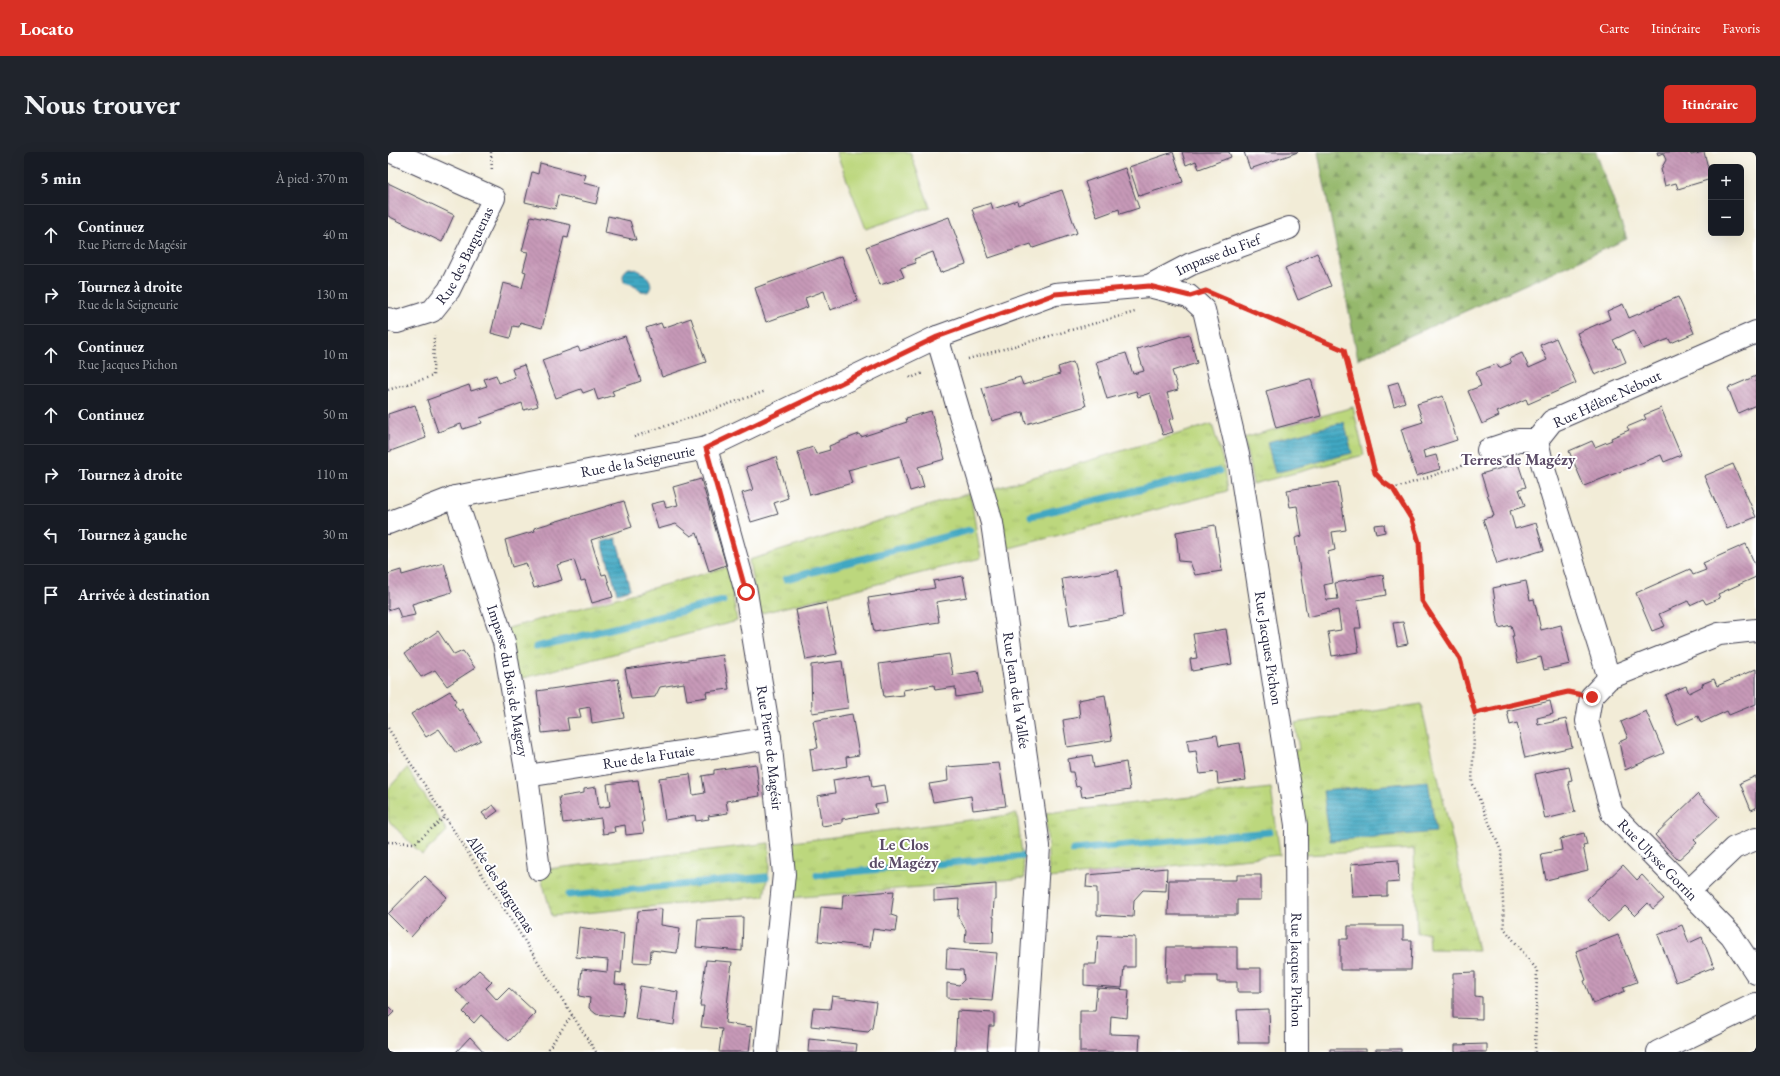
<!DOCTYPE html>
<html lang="fr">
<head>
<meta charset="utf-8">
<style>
	:root { --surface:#171b24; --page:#20242c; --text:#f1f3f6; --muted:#9ea1a6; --line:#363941; --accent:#d93025 }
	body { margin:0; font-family:"EB Garamond",serif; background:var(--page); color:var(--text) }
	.controls { position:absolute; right:12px; top:12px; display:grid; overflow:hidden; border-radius:6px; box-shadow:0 4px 16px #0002 }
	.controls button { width:36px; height:36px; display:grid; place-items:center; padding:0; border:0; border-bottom:1px solid var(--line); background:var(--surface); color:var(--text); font:20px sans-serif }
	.stop { position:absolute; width:12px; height:12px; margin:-9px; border:3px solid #d93025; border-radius:50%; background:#fff }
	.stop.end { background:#d93025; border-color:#fff; box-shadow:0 1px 4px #0008 }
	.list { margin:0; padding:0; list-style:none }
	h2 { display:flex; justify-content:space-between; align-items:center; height:52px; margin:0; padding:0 16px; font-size:17px }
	h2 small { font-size:13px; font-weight:400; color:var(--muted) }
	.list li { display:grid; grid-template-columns:26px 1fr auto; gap:12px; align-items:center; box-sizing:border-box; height:60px; padding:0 16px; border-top:1px solid var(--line) }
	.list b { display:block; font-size:15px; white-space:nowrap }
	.list p { margin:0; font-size:13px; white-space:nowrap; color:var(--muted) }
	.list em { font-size:13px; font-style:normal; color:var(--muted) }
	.icon { flex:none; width:22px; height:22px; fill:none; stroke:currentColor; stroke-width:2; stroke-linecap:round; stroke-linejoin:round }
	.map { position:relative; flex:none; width:1368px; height:900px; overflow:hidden; border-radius:6px }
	header { display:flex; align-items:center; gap:24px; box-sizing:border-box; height:56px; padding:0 20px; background:var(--accent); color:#fff }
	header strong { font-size:19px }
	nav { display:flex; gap:22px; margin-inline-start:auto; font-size:14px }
	.intro { display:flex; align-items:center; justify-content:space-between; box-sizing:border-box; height:96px; padding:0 24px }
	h1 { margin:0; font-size:28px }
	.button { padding:10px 18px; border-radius:6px; background:var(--accent); color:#fff; font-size:14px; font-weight:700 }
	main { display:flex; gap:24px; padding:0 24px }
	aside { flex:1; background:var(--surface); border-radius:6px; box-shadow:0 4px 16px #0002 }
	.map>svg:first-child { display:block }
</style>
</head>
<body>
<header>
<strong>Locato</strong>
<nav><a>Carte</a><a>Itinéraire</a><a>Favoris</a></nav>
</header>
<div class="intro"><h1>Nous trouver</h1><a class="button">Itinéraire</a></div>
<main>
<aside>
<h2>5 min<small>À pied · 370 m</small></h2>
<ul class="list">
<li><svg class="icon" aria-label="ahead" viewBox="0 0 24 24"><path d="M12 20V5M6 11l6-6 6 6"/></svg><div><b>Continuez</b><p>Rue Pierre de Magésir</p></div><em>40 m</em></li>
<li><svg class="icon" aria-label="right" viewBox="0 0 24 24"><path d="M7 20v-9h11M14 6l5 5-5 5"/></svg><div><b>Tournez à droite</b><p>Rue de la Seigneurie</p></div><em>130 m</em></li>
<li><svg class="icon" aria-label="ahead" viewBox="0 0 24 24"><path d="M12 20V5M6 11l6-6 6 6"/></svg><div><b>Continuez</b><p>Rue Jacques Pichon</p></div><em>10 m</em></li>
<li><svg class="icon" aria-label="ahead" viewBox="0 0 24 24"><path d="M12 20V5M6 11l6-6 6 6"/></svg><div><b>Continuez</b></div><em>50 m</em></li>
<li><svg class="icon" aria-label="right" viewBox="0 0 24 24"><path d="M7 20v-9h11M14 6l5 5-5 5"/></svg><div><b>Tournez à droite</b></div><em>110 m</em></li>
<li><svg class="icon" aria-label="left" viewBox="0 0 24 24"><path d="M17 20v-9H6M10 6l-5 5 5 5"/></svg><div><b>Tournez à gauche</b></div><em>30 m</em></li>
<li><svg class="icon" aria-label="arrive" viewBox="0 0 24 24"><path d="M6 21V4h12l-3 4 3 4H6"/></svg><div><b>Arrivée à destination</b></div></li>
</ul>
</aside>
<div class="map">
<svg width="1368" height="900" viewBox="0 0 1368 900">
	<defs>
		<pattern id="grass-tufts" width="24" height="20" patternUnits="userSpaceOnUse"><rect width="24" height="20" fill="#bcd77d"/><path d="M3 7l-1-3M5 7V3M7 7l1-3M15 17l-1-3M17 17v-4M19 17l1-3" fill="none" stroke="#a1b86d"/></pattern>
		<pattern id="forest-firs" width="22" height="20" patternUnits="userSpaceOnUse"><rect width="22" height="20" fill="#95b86c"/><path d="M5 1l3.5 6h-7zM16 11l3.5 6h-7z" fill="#79955a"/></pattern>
		<pattern id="water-rules" width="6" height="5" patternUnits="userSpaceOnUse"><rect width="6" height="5" fill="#41a7c2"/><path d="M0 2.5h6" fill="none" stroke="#36889f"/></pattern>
		<pattern id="building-back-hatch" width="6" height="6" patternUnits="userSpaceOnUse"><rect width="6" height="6" fill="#c79ab8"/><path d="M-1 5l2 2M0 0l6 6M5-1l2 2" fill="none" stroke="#a17d97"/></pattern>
	</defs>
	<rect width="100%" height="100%" fill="#fff"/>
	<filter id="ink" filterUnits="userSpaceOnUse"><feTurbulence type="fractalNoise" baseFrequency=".025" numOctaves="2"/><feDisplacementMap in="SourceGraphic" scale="8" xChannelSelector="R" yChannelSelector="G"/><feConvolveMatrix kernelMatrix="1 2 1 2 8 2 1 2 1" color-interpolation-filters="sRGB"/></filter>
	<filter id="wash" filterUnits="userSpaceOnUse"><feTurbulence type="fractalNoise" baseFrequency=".012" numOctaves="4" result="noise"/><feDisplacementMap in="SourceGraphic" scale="16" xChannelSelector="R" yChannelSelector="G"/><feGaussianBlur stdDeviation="0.9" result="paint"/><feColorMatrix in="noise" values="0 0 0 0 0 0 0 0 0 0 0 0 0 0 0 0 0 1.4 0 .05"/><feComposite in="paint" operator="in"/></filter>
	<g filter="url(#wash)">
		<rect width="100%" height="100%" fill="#f2ecd7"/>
		<path fill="url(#grass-tufts)" stroke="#6f7c5c" d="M965,255l11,48 -111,29 -9,-46z
			M824,272l11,37 4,30 -221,58 -13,-60z
			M582,341l11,65 -223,56 -9,-54z
			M340,415l9,54 -221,59 -11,-51z
			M1033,552l57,246 -49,-1 -1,-17 -11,1 -3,-84 -109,6 -14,-105h8l-4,-27z
			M19,616l40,63 -25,24 -34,-35v-31z
			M883,636l9,67 -231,23 -3,-65z
			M629,662l8,64 -234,20 3,-39 -1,-17z
			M381,691l1,21 -6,32 -212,20 -13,-46z"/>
		<path fill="url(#forest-firs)" stroke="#5c6d54" d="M930,0h278l31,87 -269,120z"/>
		<path fill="#bcd77d" stroke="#6f7c5c" d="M448,0h74l20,55 -64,22z"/>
		<path fill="url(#water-rules)" stroke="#32647e" d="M241,116c10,0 29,12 19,24l-7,-1 -7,-6 -10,-3c-2,-6 -1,-11 5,-14z
			M956,270l8,31 -77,20 -8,-31z
			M228,386l14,51 -13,4 -15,-51z
			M1040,629l8,51 -106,9 -7,-50z"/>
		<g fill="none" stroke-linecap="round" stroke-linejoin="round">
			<path stroke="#41a7c2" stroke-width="7" d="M643,364l188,-45
				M398,427l184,-49
				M148,495l187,-46
				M685,698l197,-18
				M429,723l208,-19
				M181,743l197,-18"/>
		</g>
		<g id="blocks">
			<path fill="url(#building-back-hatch)" d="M785,0l10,30 -44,14 -10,-29z
				M794,0h47l2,5 -32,12 -3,-8 -10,4z
				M856,0h54l-48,17z
				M1269,0h33l1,3 13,-3 7,27 -33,10 -2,-6 -11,3 -4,-17 5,-9 -3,-7 -5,2z
				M152,11l46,12 -3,8 17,4 -4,17 -38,-9 -3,14 -30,-7 7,-30 6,2z
				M737,16l14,40 -19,6 -1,-5 -22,8 -12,-35z
				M0,31l66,32 -12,27 -54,-26z
				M674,38l15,43 -44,15 -2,-4 -42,14 -17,-49 19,-6 2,6 24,-8 1,4z
				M143,64l40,9 -3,13 -4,-1 -22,91 -22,-6 -1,5 -6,-1 -3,12 -19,-5 12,-50 19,5 4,-16 -3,-1 5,-19 -6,-1z
				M220,64l22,5 6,19 -31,-7z
				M561,65l17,47 -26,9 -7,-21 -19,7 2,4 -16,5 4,9 -24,8 -14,-38z
				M929,101l14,33 -33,14 -13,-32z
				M454,104l16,45 -28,9 -6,-19 -19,7 3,9 -42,15 -11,-34z
				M1290,145l16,36 -23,10 -2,-4 -26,10 -9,-19 -21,10 5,9 2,-1 6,14 -31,13 -18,-42 33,-14 -3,-8 16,-7 6,14z
				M303,166l15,44 -44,15 -16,-49 15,-5 2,5z
				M801,182l8,29 -25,8 6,19 -11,3 7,25 -5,2 4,12 -10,3 -13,-42 -12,4 -2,-6 -29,8 -11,-37 30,-9 7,21 11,-3 -7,-22z
				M237,184l16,45 -29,10 2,4 -16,5 -4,-11 -11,4 -2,-4 -25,9 -14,-38 36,-13 2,4z
				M1168,186l20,45 -48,21 -2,-5 -29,13 2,4 -17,8 -14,-33 13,-5 -5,-14 21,-8 2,4 12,-5 -2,-4 13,-6 7,15 18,-8 -7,-15z
				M685,210l13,44 -60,18 -3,-12 -31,9 -10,-33 38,-11 3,8 37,-11 -2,-7z
				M136,213l14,41 -14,4 -2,-7 -42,15 2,5 -19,6 -2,-5 -23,8 -11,-32 42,-15 2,6 16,-5 -3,-7 12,-4 3,8 16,-6 -3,-8z
				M1368,224v29l-18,8 -10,-25z
				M921,227h2l10,37 -45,12 -10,-37z
				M1010,230l7,20 -11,4 -6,-21z
				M1055,244l14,44 -34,11 2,7 11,-3 4,14 -24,7 -15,-47 22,-7 -6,-18z
				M27,253l11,33 -38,14v-38z
				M1273,256l20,47 -17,7 -3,-7 -77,31 -15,-35 23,-10 3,6 17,-7 -1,-2 18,-8 -2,-3 19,-8 -2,-4z
				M543,259l14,48 -27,8 6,20 -14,4 -10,-35 -52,14 4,13 -42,12 -12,-43 15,-5 3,7 14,-4 -1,-4 30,-12 2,3 46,-15 -1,-4z
				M388,305l12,41 -14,5 4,11 -27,8 -9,-29 11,-3 -7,-23z
				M1130,311l8,24 -7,2 6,17 -15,5 5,18 21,-6 8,27 -47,14 -14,-45 11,-3 -13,-42z
				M1345,312l23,53 -29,12 -23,-53z
				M313,327l25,86 -17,6 -12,-38 -6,3 -15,-12 -18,5 -7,-25 13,-3 2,7 12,-3 -5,-18z
				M950,330l8,48 -14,2 3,18 -7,2 5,31 -9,2 3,15 11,-1 -3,-16 48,-8 3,20 -29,5 4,28h-6l4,24 -27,4 -4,-24 13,-2 -3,-20 -31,7 -12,-79 7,-2 -5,-30 -7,1 -3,-17z
				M236,349l8,26 -41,13 11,35 4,-1 7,23 -21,6 -7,-23 -4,1 -7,-21 -17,5 5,15 -28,8 -8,-25 -14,4 -7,-27 30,-9 -1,-3z
				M996,372l1,8 -9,2 -2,-9z
				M827,373l7,46 -27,4 -5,-13 -11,-1 -3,-29z
				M1358,392l10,23v10l-38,17 2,4 -14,6 -3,-5 -13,6 -2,-4 -29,13 6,12 -13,5 -16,-38 54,-24 3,6 13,-5 -3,-7z
				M56,411l8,29 -40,12 3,11 -14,3 -4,-11 -9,3v-36l13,-4 1,5z
				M730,418l6,46 -54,10 -8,-47z
				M575,424l4,21 -31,5 3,20 -65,10 -6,-34 67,-10 -2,-7z
				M1138,429l4,19 4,-1 7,31 20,-5 9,39 -26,6 -3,-13 -23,6 -6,-27h2l-3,-11 -12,3 -6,-40z
				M438,451l11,51 -31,6 -10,-50z
				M1015,470l5,22 -11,2 -4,-23z
				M838,477l6,35 -40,7 -2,-12 7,-1 -4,-24z
				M50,479l16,24 9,-4 12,17 -28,18 -12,-16 -14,7 -16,-24z
				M561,502l4,21 25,-4 4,22 -26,4 -1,-10 -20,3 -1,-5 -31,5 1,5 -20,2 -5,-33z
				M335,503l6,34 -23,3 1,5 -20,3 -3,-17 -24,4 -5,10 -24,2 -6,-30z
				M454,509l6,47 -36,5 -1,-48z
				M1368,517v35l-27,11 -2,-4 -26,12 -3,-7 -21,9 -12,-30 21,-9 3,7 14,-7 -1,-2 12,-5 3,7z
				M230,527l6,39 -32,5 -2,-16 -11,2 2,8 -14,1 2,12 -27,3 -5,-42z
				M62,539l6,10 -2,3 5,7 3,-2 19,31 -25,13 -17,-24 -13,8 -15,-23z
				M717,543l7,45 -45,7 -4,-27 17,-3 -2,-17z
				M1162,549l3,13 -16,4 1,7 28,-6 6,28 -47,11 -8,-35 -7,2 -3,-14z
				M1258,559l18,42 -39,17 -6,-28 9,-4 -7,-16z
				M464,562l7,41 -13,2 1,9 -34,6 -3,-23 8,-1 -5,-27z
				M829,583l2,11 21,-3 6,37 -28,4 -1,-12 -17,2 -4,-23 -7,1 -2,-12z
				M704,603l2,13 32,-6 4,28 -48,7 -2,-11 -4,1 -3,-15h-3l-2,-13z
				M611,611l7,43 -33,4 -2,-14 -38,6 -4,-18 19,-3 -1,-14z
				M368,612l4,32 -34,5 2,12 -20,3 1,3 -13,2 -1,-6 -30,5 -6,-42 31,-4 3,21 12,-2 -3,-17 12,-2v-4z
				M1181,615l3,13 -4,1 7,31 -30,7 -10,-45z
				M482,622l2,13 12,-2 3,18 -12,2 2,8 -35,6v4l-20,3 -5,-30 18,-3 -2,-13z
				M1368,624v32l-5,2 -11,-27z
				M250,628l6,42h-2l2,11 -18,2 -1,-10 -11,2 1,5 -12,2 -2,-16 -38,5 -4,-26 25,-4v-4l12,-2 3,21 11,-2 -3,-22z
				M1310,642l21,23 -25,23 3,3 -19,17 -23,-25z
				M105,653l5,6 -11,8 -5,-6z
				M1196,681l3,12 -4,1 5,24 -42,10 -5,-26 21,-4 -2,-11z
				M1010,708l1,22 -12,1v13l-34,1 -2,-33z
				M1235,713l14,15 5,-5 22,24 -11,10 -5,-6 -13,13 -10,-10 -17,16 -21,-23z
				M779,716l-1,23 -23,-1 -9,10 -1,17 -36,-2v-27l-11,-1 1,-12z
				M849,723h24v25h-24v15h-69l1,-35h68z
				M37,724l22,21 -36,40 -23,-23z
				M608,732v16h-2l-1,17h1l-1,26 -28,-1 1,-12 -8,-13 1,-18 -25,2v-12z
				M506,739l-3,24 6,2 -2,15 -22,-3 -3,18 -52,-6 3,-34 21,2 1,-14z
				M274,757l-1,16 19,3 -3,25 -26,-3 -1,13 -17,-1 5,-51z
				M355,765l-1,34 -46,-4 2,-28z
				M1294,773l7,18 13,-6 12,30 -38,15 -18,-47z
				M960,774h55v14h9l-1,30h-71v-31h8z
				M191,775l45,7 -3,39 -5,-1 -1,12 11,1 -3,32 -27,-3 -7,-6 1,-10 -11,-2 3,-27 25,3 1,-12 -32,-3z
				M710,783l37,2v30h-11l-2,21 -38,-3v-21h12z
				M1230,783l19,47 -14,5 2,4 -32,13 -9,-23 2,-1 -10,-29z
				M779,795h70v21h24v24h-24v-10h-20v-6h-31v6h-20z
				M559,797l50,4 -5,48 -45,-3v-15l12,2 5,-5 -1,-10 -17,-1z
				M318,808l26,2 -7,61 27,4 -3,25h-30l3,-23 -21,-2 3,-21h-4z
				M91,818l13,12 -6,6 11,12 12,-12 27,25 -27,28 -28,-26 -7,8 -11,-11 7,-8 -14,-13z
				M1087,820v24l7,1v22l-29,-1v-45z
				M252,834l38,6 -4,33 -39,-6z
				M709,836l32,2 -2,28 -16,-2 -1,18 30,1 -1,17h-59v-41h15z
				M444,844l44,6 -4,26 -4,4 -57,-6 2,-18 17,1z
				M1,855l5,5 -6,6v-10z
				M881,857l1,34h-31l-2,-33z
				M569,859l37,2v13h-5l-2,26h-32z
				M82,885l14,15h-28z
				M421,887l48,5 -1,8h-48z
				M1099,892v8h-32v-7z
				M942,897h36v3h-36z
				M988,897h25v3h-25z"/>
		</g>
	</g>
	<g filter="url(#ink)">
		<use href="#blocks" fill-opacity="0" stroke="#414052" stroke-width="1"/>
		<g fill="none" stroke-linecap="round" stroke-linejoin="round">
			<g stroke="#414052" stroke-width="24">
				<g id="minor">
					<path id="s1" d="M761,134l42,-22 98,-36"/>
					<path id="s2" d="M0,167l9,3 35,-11 17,-21 45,-92 -102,-46"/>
					<path id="s3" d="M549,185l55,186 47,323 -13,206"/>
					<path id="s4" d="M318,296l40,144 24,146 14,136 -18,178"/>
					<path d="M1100,298l30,-10h19"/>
					<path id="s5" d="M67,345l49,145 23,134 12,94"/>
					<path id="s6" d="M0,371l67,-26 251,-49 231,-111 118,-43 94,-8 40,10 15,14 35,149 57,366 1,227"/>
					<path id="s7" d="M1368,478l-37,4 -110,44 -18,19 -4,24 25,92 119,122 25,38"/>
					<path d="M1221,526l-67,-215 -5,-23 15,-19 204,-89"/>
					<path id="s8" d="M139,624l243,-38"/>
					<path d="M1300,740l46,-44 22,-9"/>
					<path d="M1270,900l98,-48"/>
				</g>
			</g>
			<path stroke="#414052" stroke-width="2.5" stroke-dasharray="1 3" stroke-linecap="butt" d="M103,0l1,20
				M837,147l119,51 31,123 8,9 10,7 19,31 7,22 3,59 38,58 15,54 -3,69 29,69 3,77 33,42 -2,82
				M580,207l167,-47
				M522,225l1,1 12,-5
				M0,238l45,-14 1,-41
				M246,285l132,-46
				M1005,337l77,-26
				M1087,561l93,-21
				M0,576l208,324
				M0,690l27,1 30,-26
				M158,900l26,-37"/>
			<use href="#minor" stroke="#fff" stroke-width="22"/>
		</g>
	</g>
	<g fill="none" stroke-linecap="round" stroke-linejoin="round" filter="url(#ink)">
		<path stroke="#d93025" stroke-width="5" d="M358,440l-40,-144 231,-111 118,-43 94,-8 41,10 16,-5 138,59 31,123 8,9 10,7 19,31 7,22 3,59 38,58 15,54 93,-21 24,5"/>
	</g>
	<g text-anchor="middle" stroke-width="4" stroke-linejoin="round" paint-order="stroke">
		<g font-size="15" fill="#22223b" stroke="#fff">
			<text dy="5" stroke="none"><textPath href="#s2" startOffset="111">Rue des Barguenas</textPath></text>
			<text dy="5" stroke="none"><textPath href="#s1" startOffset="76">Impasse du Fief</textPath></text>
			<text transform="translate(1219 247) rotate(-25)" y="5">Rue Hélène Nebout</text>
			<text dy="5" stroke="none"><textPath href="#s6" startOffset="258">Rue de la Seigneurie</textPath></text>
			<text dy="5" stroke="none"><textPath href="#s6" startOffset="1210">Rue Jacques Pichon</textPath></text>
			<text dy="5" stroke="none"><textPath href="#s5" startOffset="192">Impasse du Bois de Magezy</textPath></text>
			<text dy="5" stroke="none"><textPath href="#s3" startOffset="363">Rue Jean de la Vallée</textPath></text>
			<text dy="5" stroke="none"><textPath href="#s4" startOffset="307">Rue Pierre de Magésir</textPath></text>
			<text dy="5" stroke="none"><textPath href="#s8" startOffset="123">Rue de la Futaie</textPath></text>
			<text dy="5" stroke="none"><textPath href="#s7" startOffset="367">Rue Ulysse Gorrin</textPath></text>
			<text transform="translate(113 732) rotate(57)" y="5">Allée des Barguenas</text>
			<text dy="5" stroke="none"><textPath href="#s6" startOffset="1534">Rue Jacques Pichon</textPath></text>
		</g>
		<g font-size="16" font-weight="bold" fill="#5c4c67" stroke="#fff">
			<text x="1130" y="313">Terres de Magézy</text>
			<text x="516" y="698">Le Clos<tspan x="516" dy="18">de Magézy</tspan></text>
		</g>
	</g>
</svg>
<div class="controls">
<button>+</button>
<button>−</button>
</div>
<div class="stop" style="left:358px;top:440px"></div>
<div class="stop end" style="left:1204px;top:545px"></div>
</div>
</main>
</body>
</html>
